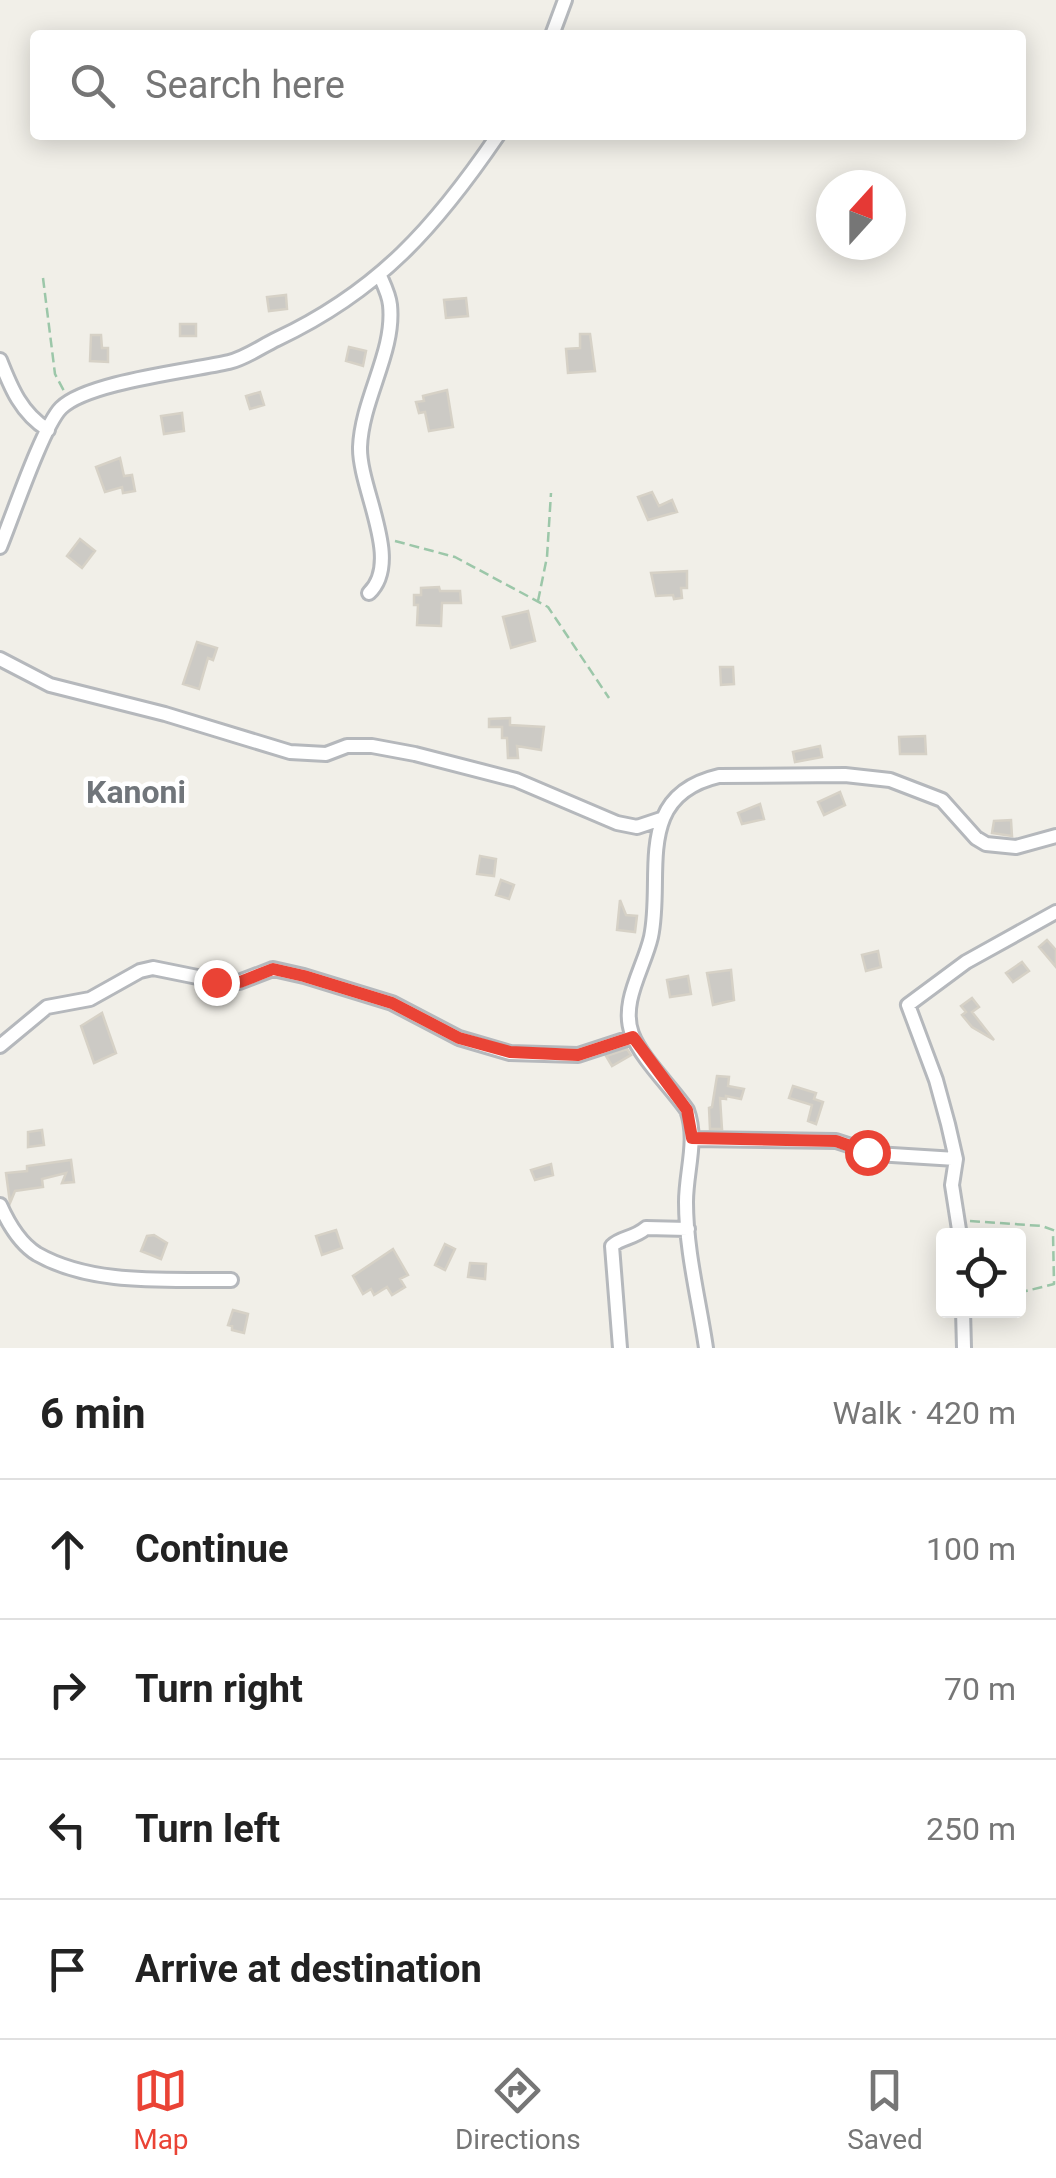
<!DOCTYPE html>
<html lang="en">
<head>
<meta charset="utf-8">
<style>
	:root { --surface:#fff; --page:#f6f6f6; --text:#222; --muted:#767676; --line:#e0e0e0; --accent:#ea4335 }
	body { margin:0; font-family:Roboto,sans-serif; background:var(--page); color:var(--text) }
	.controls { position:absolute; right:30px; bottom:30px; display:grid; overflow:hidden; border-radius:10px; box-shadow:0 5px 25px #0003 }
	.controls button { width:90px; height:90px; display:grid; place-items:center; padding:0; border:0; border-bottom:2px solid var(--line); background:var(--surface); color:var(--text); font:50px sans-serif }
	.compass { position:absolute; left:816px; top:170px; width:90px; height:90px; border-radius:50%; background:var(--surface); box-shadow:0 5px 25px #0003; rotate:21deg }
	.stop { position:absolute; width:30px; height:30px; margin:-22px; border:8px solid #ea4335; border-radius:50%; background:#fff }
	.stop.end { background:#ea4335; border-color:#fff; box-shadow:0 2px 10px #0008 }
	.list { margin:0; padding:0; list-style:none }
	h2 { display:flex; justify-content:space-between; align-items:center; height:130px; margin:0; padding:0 40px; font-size:42px }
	h2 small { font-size:32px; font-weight:400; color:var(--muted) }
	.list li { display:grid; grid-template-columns:65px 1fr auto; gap:30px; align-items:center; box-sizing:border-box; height:140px; padding:0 40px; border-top:2px solid var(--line) }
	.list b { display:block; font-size:38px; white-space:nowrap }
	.list em { font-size:32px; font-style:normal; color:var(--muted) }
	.icon { flex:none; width:55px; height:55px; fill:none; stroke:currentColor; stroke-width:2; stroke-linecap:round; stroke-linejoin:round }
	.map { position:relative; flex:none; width:1056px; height:1348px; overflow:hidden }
	.search { position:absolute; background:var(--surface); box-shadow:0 5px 25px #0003; left:30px; right:30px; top:30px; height:110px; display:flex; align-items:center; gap:25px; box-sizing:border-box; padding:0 35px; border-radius:10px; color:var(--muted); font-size:38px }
	.sheet { height:690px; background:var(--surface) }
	nav { display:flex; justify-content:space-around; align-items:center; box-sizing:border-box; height:140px; border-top:2px solid var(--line); background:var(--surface); font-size:28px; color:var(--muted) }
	nav a { display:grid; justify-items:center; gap:5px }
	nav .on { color:var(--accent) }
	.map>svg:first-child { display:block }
</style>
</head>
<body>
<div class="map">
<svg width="1056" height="1348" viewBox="0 0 1056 1348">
	<rect width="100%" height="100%" fill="#f1efe8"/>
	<path fill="#cccac5" stroke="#d6d1c6" stroke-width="2.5" d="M286,295l1,14 -18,2 -2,-14z
		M466,298l2,18 -22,2 -2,-18z
		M180,324h16v12h-16z
		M580,334h10l5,37 -27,2 -2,-24 14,-1z
		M91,335h10l1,13h6v14l-18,-1z
		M349,347l17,4 -3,15 -17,-5z
		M447,390l6,37 -24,4 -4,-19 -6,1 -3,-11 8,-1 -1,-5z
		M260,392l4,13 -14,4 -4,-13z
		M182,413l2,18 -20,3 -3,-18z
		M120,458l4,18 8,-1 3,16 -12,2 -1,-6 -17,5 -9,-25z
		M652,492l7,14 13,-6 5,12 -29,8 -10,-23z
		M80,539l15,12 -13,17 -15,-12z
		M687,571v17h-6l1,10 -8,1 -1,-4 -17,1 -5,-23z
		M439,587l1,4h20l1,12h-19l-1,23 -24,-1 1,-20h-4v-10h7v-7z
		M528,611l7,30 -24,7 -8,-31z
		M197,642l20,6 -4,12 -5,-2 -9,31 -16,-5z
		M720,667h13l1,17 -13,1z
		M510,718v7l34,2 -3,23 -24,-4 1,12h-10l-1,-20h-5v-11h-13v-8z
		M925,736l1,18h-26l-1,-17z
		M820,746l2,11 -27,5 -2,-10z
		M840,792l5,13 -21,10 -6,-13z
		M760,804l4,15 -22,5 -4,-11z
		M1011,820l1,16 -20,-3 2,-12z
		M480,856l16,3 -2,17 -17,-2z
		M501,880l13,5 -5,14 -13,-4z
		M620,900l6,15 11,1 -2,16 -18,-2z
		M1047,940l9,10v17l-17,-20z
		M878,951l3,16 -15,4 -4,-16z
		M1022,962l7,9 -16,11 -7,-9z
		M731,970l3,30 -21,5 -6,-32z
		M688,976l3,18 -21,3 -3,-17z
		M972,998l7,9 -7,5 22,28 -22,-13 -10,-12 4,-3 -5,-6z
		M102,1013l14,40 -22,10 -13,-37z
		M627,1049l4,6 -19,11 -6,-10z
		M717,1076l12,1 -1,9 16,3 -3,10 -15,-3v3l-6,-1 2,31h-12l-1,-21 3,-1z
		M793,1086l23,7 -2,6 9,3 -7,22 -8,-3 4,-16 -23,-7z
		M42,1130l2,15 -16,2v-15z
		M71,1160l3,22 -12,1 4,-10 -24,6 1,8 -28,4 -5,12 -4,-30 21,-2v-5z
		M551,1164l2,11 -18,5 -4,-10z
		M336,1230l6,18 -20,7 -6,-19z
		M154,1235l13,8 -6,16 -20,-8 6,-15z
		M445,1244l10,5 -10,21 -10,-5z
		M393,1249l15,26 -8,4 5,8 -13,8 -5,-8 -13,8 -3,-6 -8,5 -10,-18z
		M470,1263l16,1 -1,15 -17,-2z
		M233,1310l15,4 -4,19 -12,-3v-4l-4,-1z"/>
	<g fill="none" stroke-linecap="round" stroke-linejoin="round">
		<g stroke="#b5b8bc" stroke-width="18">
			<path id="street" d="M552,35l13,-35
				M0,360c11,28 21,53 48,70
				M0,547c12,-29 43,-121 61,-139 26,-26 129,-37 168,-46 17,-4 33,-16 48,-23 102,-48 159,-113 221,-204
				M369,593c34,-32 -10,-104 -9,-146 2,-49 35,-95 30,-142 -1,-10 -6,-20 -10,-29
				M0,659l50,26 115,29 125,38 36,2 21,-8h25l43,8 101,26 101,43 20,4 24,-8
				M0,1046l47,-39 43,-8 50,-28 13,-3 74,15 12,-1 34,-13 31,7 88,27 67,35 51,15 68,2 55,-18
				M692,1139l144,2 40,13 80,5
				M0,1205c8,18 19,38 37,49 56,32 132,25 194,26
				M960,1236l-8,-51 4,-26 -8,-35 -12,-44 -28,-75 58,-43 90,-50
				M963,1310l1,38
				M620,1348l-8,-102c9,-9 21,-7 34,-18l42,1
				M706,1348c-7,-48 -20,-97 -20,-146 0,-31 12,-62 1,-92 -15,-22 -46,-52 -55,-76 -12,-32 12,-66 19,-97 13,-61 -19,-141 68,-161l126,-1 45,5 52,20 34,38 10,6 30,3 40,-11"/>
		</g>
		<path stroke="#9cc7a9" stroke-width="2.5" stroke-dasharray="10 5" stroke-linecap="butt" d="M43,278l12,96 9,17
			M395,541l60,16 93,50 61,91
			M538,601l9,-44 4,-64
			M970,1221l72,5 14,5
			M1018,1293l36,-9 -1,-51"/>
		<use href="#street" stroke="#fff" stroke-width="12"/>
	</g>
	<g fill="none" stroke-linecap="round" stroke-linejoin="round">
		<path stroke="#ea4335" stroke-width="12" d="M216,982h24l33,-13 31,7 88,27 67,35 51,14 68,3 55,-18 54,73 5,28 144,3 31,11"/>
	</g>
	<g text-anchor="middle" stroke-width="9" stroke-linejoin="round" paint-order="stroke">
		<g font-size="32" font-weight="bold" fill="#70757a" stroke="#fff">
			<text x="136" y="803">Kanoni</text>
		</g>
	</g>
</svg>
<div class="controls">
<button><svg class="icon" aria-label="locate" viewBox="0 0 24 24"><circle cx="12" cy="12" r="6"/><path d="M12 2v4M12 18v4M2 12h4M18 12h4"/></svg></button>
</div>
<svg class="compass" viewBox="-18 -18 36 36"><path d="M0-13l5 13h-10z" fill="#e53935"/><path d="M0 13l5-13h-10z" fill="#767676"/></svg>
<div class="stop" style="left:867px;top:1152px"></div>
<div class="stop end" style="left:216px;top:982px"></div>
<div class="search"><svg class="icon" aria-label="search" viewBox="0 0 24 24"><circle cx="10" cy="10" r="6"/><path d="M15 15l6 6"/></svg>Search here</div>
</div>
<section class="sheet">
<h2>6 min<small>Walk · 420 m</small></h2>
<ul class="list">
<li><svg class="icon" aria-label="ahead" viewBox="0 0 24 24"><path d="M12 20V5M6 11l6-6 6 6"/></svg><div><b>Continue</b></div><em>100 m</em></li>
<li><svg class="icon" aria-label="right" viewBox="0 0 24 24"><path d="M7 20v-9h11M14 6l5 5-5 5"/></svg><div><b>Turn right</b></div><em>70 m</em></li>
<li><svg class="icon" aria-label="left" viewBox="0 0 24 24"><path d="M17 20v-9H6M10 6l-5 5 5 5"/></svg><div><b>Turn left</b></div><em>250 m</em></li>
<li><svg class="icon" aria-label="arrive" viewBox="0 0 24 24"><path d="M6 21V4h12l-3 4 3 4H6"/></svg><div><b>Arrive at destination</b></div></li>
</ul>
</section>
<nav>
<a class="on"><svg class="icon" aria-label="map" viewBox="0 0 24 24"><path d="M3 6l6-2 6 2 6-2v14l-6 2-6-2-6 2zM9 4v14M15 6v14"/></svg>Map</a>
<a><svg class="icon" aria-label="directions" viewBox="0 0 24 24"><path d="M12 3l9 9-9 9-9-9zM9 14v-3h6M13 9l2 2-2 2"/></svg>Directions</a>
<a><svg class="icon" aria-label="saved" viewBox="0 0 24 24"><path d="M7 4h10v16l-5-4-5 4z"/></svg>Saved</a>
</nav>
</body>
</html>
